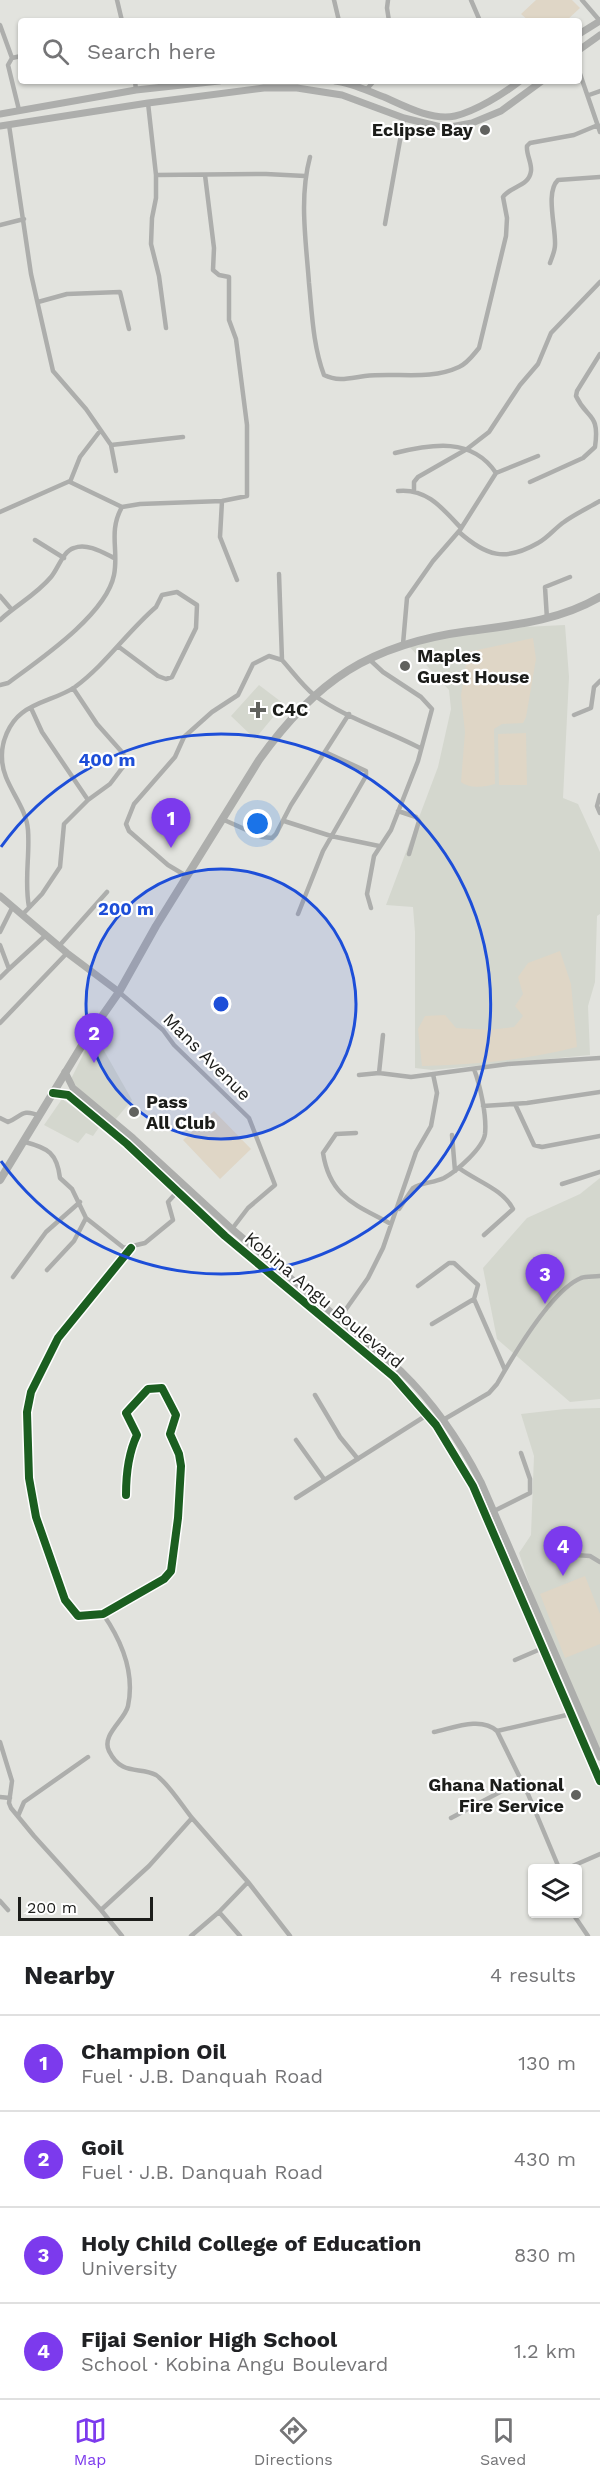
<!DOCTYPE html>
<html lang="en">
<head>
<meta charset="utf-8">
<style>
	:root { --surface:#fff; --page:#f2f2f2; --text:#202124; --muted:#757577; --line:#e0e0e0; --accent:#7c3aed }
	body { margin:0; font-family:"Work Sans",sans-serif; background:var(--page); color:var(--text) }
	.controls { position:absolute; right:18px; bottom:18px; display:grid; overflow:hidden; border-radius:6px; box-shadow:0 2px 4px #0004 }
	.controls button { width:54px; height:54px; display:grid; place-items:center; padding:0; border:0; border-bottom:2px solid var(--line); background:var(--surface); color:var(--text); font:30px sans-serif }
	.scale { position:absolute; left:18px; bottom:15px; width:135px; box-sizing:border-box; padding-left:6px; border:3px solid #1c1d1a; border-top:0; font-size:16px; line-height:21px; white-space:nowrap; color:#1c1d1a; -webkit-text-stroke:4px #fff; paint-order:stroke }
	.you { position:absolute; left:258px; top:824px; width:21px; height:21px; margin:-15px; border:4px solid #fff; border-radius:50%; background:#1a73e8; box-shadow:0 0 0 9px #1a73e833 }
	.badge { display:grid; place-items:center; width:39px; height:39px; border-radius:50%; background:var(--accent); color:#fff; font-size:20px; font-weight:700 }
	.pin { position:absolute; translate:-50% -50px; filter:drop-shadow(0 2px 3px #0008) }
	.pin::after { content:''; position:absolute; top:32px; width:21px; height:18px; background:inherit; clip-path:polygon(0 0,100% 0,50% 100%) }
	.list { margin:0; padding:0; list-style:none }
	h2 { display:flex; justify-content:space-between; align-items:center; height:78px; margin:0; padding:0 24px; font-size:26px }
	h2 small { font-size:20px; font-weight:400; color:var(--muted) }
	.list li { display:grid; grid-template-columns:39px 1fr auto; gap:18px; align-items:center; box-sizing:border-box; height:96px; padding:0 24px; border-top:2px solid var(--line) }
	.list b { display:block; font-size:22px; white-space:nowrap }
	.list p { margin:0; font-size:20px; white-space:nowrap; color:var(--muted) }
	.list em { font-size:20px; font-style:normal; color:var(--muted) }
	.icon { flex:none; width:33px; height:33px; fill:none; stroke:currentColor; stroke-width:2; stroke-linecap:round; stroke-linejoin:round }
	.map { position:relative; flex:none; width:600px; height:1936px; overflow:hidden }
	.search { position:absolute; background:var(--surface); box-shadow:0 2px 4px #0004; left:18px; right:18px; top:18px; height:66px; display:flex; align-items:center; gap:15px; box-sizing:border-box; padding:0 21px; border-radius:6px; color:var(--muted); font-size:22px }
	.sheet { height:462px; background:var(--surface) }
	nav { display:flex; justify-content:space-around; align-items:center; box-sizing:border-box; height:84px; border-top:2px solid var(--line); background:var(--surface); font-size:16px; color:var(--muted) }
	nav a { display:grid; justify-items:center; gap:3px }
	nav .on { color:var(--accent) }
	.map>svg:first-child { display:block }
</style>
</head>
<body>
<div class="map">
<svg width="600" height="1936" viewBox="0 0 600 1936">
	<rect width="100%" height="100%" fill="#e2e3de"/>
	<path fill="#d4d7ce" d="M565,625l4,52 -6,121 15,6 22,48v62l-3,2 -2,66 -7,24 2,49 -158,15 -17,-2v-136l-2,-25 -27,-2 52,-138 13,-58 -2,-19 -41,-45 45,-9 71,-9z
		M259,685l25,19 -29,35 -24,-23z
		M94,1033l38,67 -17,20 -29,-22 -15,-19z
		M62,1099l38,27 -7,10 -7,-3 -8,10 -34,-18z
		M600,1178v221l-30,3 -73,-63 -14,-71 44,-50 53,-24z
		M600,1408v341l-66,-151 -15,-45 12,-18 3,-79 -13,-42 44,-5z"/>
	<path fill="#dfd6c6" d="M536,0h36l8,8 -14,13h-37l-8,-7z
		M533,638l3,21 -10,58 -3,6 -21,1 -8,5 1,55c-10,3 -25,5 -34,-2l4,-50 -4,-37 7,-43z
		M526,733l1,52h-28l-1,-51z
		M560,951l11,33 6,63c-50,13 -103,18 -155,19l-4,-37 7,-13 20,-1 11,13 34,2 24,-3 9,-11 -8,-10 8,-12 -5,-17 10,-14z
		M214,1111l37,38 -31,30 -37,-39z
		M585,1576l15,38v30l-35,14 -25,-64z"/>
	<g fill="none" stroke-linecap="round" stroke-linejoin="round">
		<path stroke="#adaeac" stroke-width="4.5" d="M117,0l5,21
			M334,0l5,21
			M388,0l-1,8 2,13
			M471,0l9,21
			M582,0l18,21
			M0,25l12,33
			M579,71l21,61
			M135,81l1,9
			M366,90l8,-9
			M589,95l11,-4
			M148,103l8,72v23l-4,20 -1,26 8,32 7,52
			M19,110l-11,-45 4,-7 9,-2
			M9,125l22,149 22,97 33,38 25,36 72,-8
			M310,157c-11,41 -4,84 -1,126 3,30 4,63 15,92 14,7 26,3 41,1 31,-4 64,5 94,-9 9,-4 14,-12 20,-19l27,-112 1,-18 -4,-21c7,-11 26,-10 28,-26 1,-8 -5,-17 -4,-25l3,-3 44,-8 24,-10
			M156,175l110,-1 39,2
			M385,224l19,-106
			M0,225l24,-6
			M550,263c2,-6 5,-12 5,-18 1,-18 -10,-53 3,-65l42,-3
			M38,302l29,-8 53,-2 9,37
			M100,431l-20,26 -10,25 52,25 18,-3 82,-3 25,-5v-71l-11,-86 -7,-19v-43l-10,-2 -6,-5 1,-22 -9,-73
			M111,445l5,26
			M395,453c37,-9 77,-16 101,20
			M530,482l53,-24 12,-11c5,-35 -8,-27 -19,-51l1,-5 23,-37
			M398,491c29,-3 45,18 63,37
			M414,492v-10l4,-5 49,-28 22,-17 31,-47 18,-21 13,-31 49,-51
			M222,501l-2,36 17,43
			M0,512l70,-31
			M459,532c27,24 46,30 79,11 10,-5 17,-15 26,-21 11,-8 24,-14 36,-21
			M35,540l29,18
			M279,574l3,86c10,11 20,25 32,35 31,23 72,35 106,53
			M0,596l12,14
			M547,619l-2,-32 25,-10
			M0,620c16,-15 36,-25 51,-43 7,-8 12,-26 23,-29 13,-5 28,4 40,10
			M403,644l4,-46 26,-37 27,-31 36,-57 42,-17
			M369,659l14,13 38,25 11,12 -14,52 -27,69 -17,26 -7,38 4,14
			M0,685l8,-2c31,-23 98,-68 106,-108 5,-25 -6,-43 8,-68
			M31,708l11,24 46,68
			M574,715l17,-7 3,-21 6,-6
			M600,795l-3,11 3,7
			M398,811l18,6 3,4 -10,33
			M222,819l40,18 10,1 4,-4 15,-29 58,-91
			M284,821l47,15 48,10
			M188,877l-20,-12 -39,-34 -3,-7 8,-20 41,-47 9,-20 28,-25 26,-17 15,-31 16,-8 13,4
			M29,907c-5,-26 1,-51 -1,-77 -2,-26 -26,-46 -26,-72 -1,-16 7,-35 20,-45 15,-12 37,-15 53,-26 31,-23 52,-55 81,-80l6,-12 15,-3 20,13 -1,23 -24,49 -6,2 -8,-3 -39,-29
			M298,914l25,-63 43,-75v-5l-41,-19
			M22,915l20,-21 18,-27 4,-43 24,-24 22,-16 16,-21v-5l-5,-7 -24,-27 -24,-36
			M0,932l13,-26
			M0,945l9,24 -9,9
			M59,946l48,-54
			M9,969l37,-34
			M119,992l44,38 11,15 75,73 26,67 -27,23 -16,21
			M0,1023l67,-70
			M379,1073l4,-38
			M359,1075l20,-2 32,4 97,-13 92,-6
			M515,1104l19,41 8,2 58,-11
			M483,1106l44,-3 73,-11
			M0,1118l8,4c14,-6 14,-14 32,-6
			M356,1133l-20,1 -13,19c7,45 34,52 68,71
			M452,1135l3,36
			M25,1142c23,6 32,11 35,36l12,11 14,29 38,30 21,-5 28,-23 -5,-18 15,-17
			M459,1168c17,13 44,21 54,41l-29,26
			M562,1184l38,-12
			M399,1209l14,-21c9,-6 21,-5 31,-10 13,-7 39,-30 41,-44 2,-18 -5,-49 -11,-65
			M47,1270l27,-29 12,-23
			M13,1277l33,-45 34,-30
			M418,1286l31,-23h5l24,22 -4,14
			M339,1319l29,-41 15,-30 33,-96 15,-26 6,-33 -4,-19
			M432,1324l42,-25 31,71
			M315,1395l25,42 18,22
			M443,1420l46,-27 8,-9c16,-28 55,-94 84,-106 6,-2 13,-1 19,-2
			M296,1440l28,39
			M126,1495c0,-21 2,-41 11,-60l-11,-22 22,-24 14,-1 14,27 -6,19 9,20 2,12 -3,52 -7,53 -7,8 -61,35 -25,2 -13,-16 -29,-83 -7,-39 -2,-66 4,-20 27,-54 73,-90
			M296,1498l131,-83
			M494,1511l36,-18v-14l-9,-26
			M575,1555l15,1 10,6
			M103,1614c18,26 32,59 25,92 -3,14 -27,29 -19,45 13,26 31,15 47,24 12,8 27,32 36,43
			M515,1660l28,-12
			M497,1731l74,-17
			M434,1732c19,-4 47,-16 63,-1l31,63 31,74
			M0,1742l12,39 -3,22 2,5 23,28 67,74
			M0,1797l10,1
			M18,1816l6,-14 64,-45
			M451,1818l70,-37
			M568,1868l32,-14
			M0,1901l8,9
			M219,1912l21,24
			M573,1914l15,22
			M122,1936l-21,-26 48,-44 43,-48 56,64 42,54
			M191,1936l28,-24 29,-30"/>
		<path stroke="#adaeac" stroke-width="7" d="M579,34l21,-13
			M579,50l21,-15
			M335,81c17,2 33,10 49,16 20,9 48,24 71,19 21,-5 48,-22 65,-35
			M0,114l136,-24 83,-9
			M0,126l148,-23 116,-15h33l45,7 62,23 41,10 27,-5 29,-12 41,-30
			M0,896l67,57 52,39
			M65,1072l8,16 60,50 99,91 169,142c33,32 59,70 80,111l119,275
			M53,1093l15,2 59,49 98,92 169,141 42,48 37,61 127,295"/>
		<path stroke="#adaeac" stroke-width="8" d="M0,1180l84,-138 35,-50 37,-66 103,-166c57,-80 111,-116 210,-129 45,-6 90,-10 131,-34"/>
		<g stroke="#fff" stroke-width="11">
			<path id="cycleway" d="M53,1093l15,2 59,49 98,92 169,141 42,48 37,61 127,295
				M126,1495c0,-21 2,-41 11,-60l-11,-22 22,-24 14,-1 14,27 -6,19 9,20 2,12 -3,52 -7,53 -7,8 -61,35 -25,2 -13,-16 -29,-83 -7,-39 -2,-66 4,-20 27,-54 73,-90"/>
		</g>
		<use href="#cycleway" stroke="#1b5e20" stroke-width="8"/>
	</g>
	<circle cx="221" cy="1004" r="135" fill="#1d4ed8" fill-opacity=".12"/>
	<g fill="none" stroke="#1d4ed8" stroke-width="3">
		<circle cx="221" cy="1004" r="135"/>
		<path d="M1 847A270 270 0 1 1 1 1161"/>
	</g>
	<g fill="#61625f" stroke="#fff" stroke-width="2">
		<circle cx="485" cy="130" r="6"/>
		<circle cx="405" cy="666" r="6"/>
		<path d="M255 701h6v6h6v6h-6v6h-6v-6h-6v-6h6z"/>
		<circle cx="134" cy="1112" r="6"/>
		<circle cx="576" cy="1795" r="6"/>
	</g>
	<g text-anchor="middle" stroke-width="4.5" stroke-linejoin="round" paint-order="stroke">
		<g font-size="18" font-weight="bold" fill="#1c1d1a" stroke="#fff" text-anchor="start">
			<text x="473" y="136" text-anchor="end">Eclipse Bay</text>
			<text x="417" y="662">Maples<tspan x="417" dy="21">Guest House</tspan></text>
			<text x="272" y="716">C4C</text>
			<text x="146" y="1108">Pass<tspan x="146" dy="21">All Club</tspan></text>
			<text x="564" y="1791" text-anchor="end">Ghana National<tspan x="564" dy="21">Fire Service</tspan></text>
		</g>
		<g font-size="18" fill="#1c1d1a" stroke="#fff">
			<text transform="translate(207 1057) rotate(45)" y="6">Mans Avenue</text>
			<text transform="translate(324 1300) rotate(40)" y="6">Kobina Angu Boulevard</text>
		</g>
	</g>
	<circle cx="221" cy="1004" r="9" fill="#1d4ed8" stroke="#fff" stroke-width="3"/>
	<g font-size="18" text-anchor="middle" font-weight="bold" fill="#1d4ed8" stroke="#fff" stroke-width="4.5" stroke-linejoin="round" paint-order="stroke">
		<text x="107" y="766">400 m</text>
		<text x="126" y="915">200 m</text>
	</g>
</svg>
<div class="controls">
<button><svg class="icon" aria-label="layers" viewBox="0 0 24 24"><path d="M12 4l9 5-9 5-9-5zM3 14l9 5 9-5"/></svg></button>
</div>
<div class="scale">200 m</div>
<div class="you"></div>
<div class="pin badge" style="left:171px;top:848px">1</div>
<div class="pin badge" style="left:94px;top:1063px">2</div>
<div class="pin badge" style="left:545px;top:1304px">3</div>
<div class="pin badge" style="left:563px;top:1576px">4</div>
<div class="search"><svg class="icon" aria-label="search" viewBox="0 0 24 24"><circle cx="10" cy="10" r="6"/><path d="M15 15l6 6"/></svg>Search here</div>
</div>
<section class="sheet">
<h2>Nearby<small>4 results</small></h2>
<ul class="list">
<li><span class="badge">1</span><div><b>Champion Oil</b><p>Fuel · J.B. Danquah Road</p></div><em>130 m</em></li>
<li><span class="badge">2</span><div><b>Goil</b><p>Fuel · J.B. Danquah Road</p></div><em>430 m</em></li>
<li><span class="badge">3</span><div><b>Holy Child College of Education</b><p>University</p></div><em>830 m</em></li>
<li><span class="badge">4</span><div><b>Fijai Senior High School</b><p>School · Kobina Angu Boulevard</p></div><em>1.2 km</em></li>
</ul>
</section>
<nav>
<a class="on"><svg class="icon" aria-label="map" viewBox="0 0 24 24"><path d="M3 6l6-2 6 2 6-2v14l-6 2-6-2-6 2zM9 4v14M15 6v14"/></svg>Map</a>
<a><svg class="icon" aria-label="directions" viewBox="0 0 24 24"><path d="M12 3l9 9-9 9-9-9zM9 14v-3h6M13 9l2 2-2 2"/></svg>Directions</a>
<a><svg class="icon" aria-label="saved" viewBox="0 0 24 24"><path d="M7 4h10v16l-5-4-5 4z"/></svg>Saved</a>
</nav>
</body>
</html>
